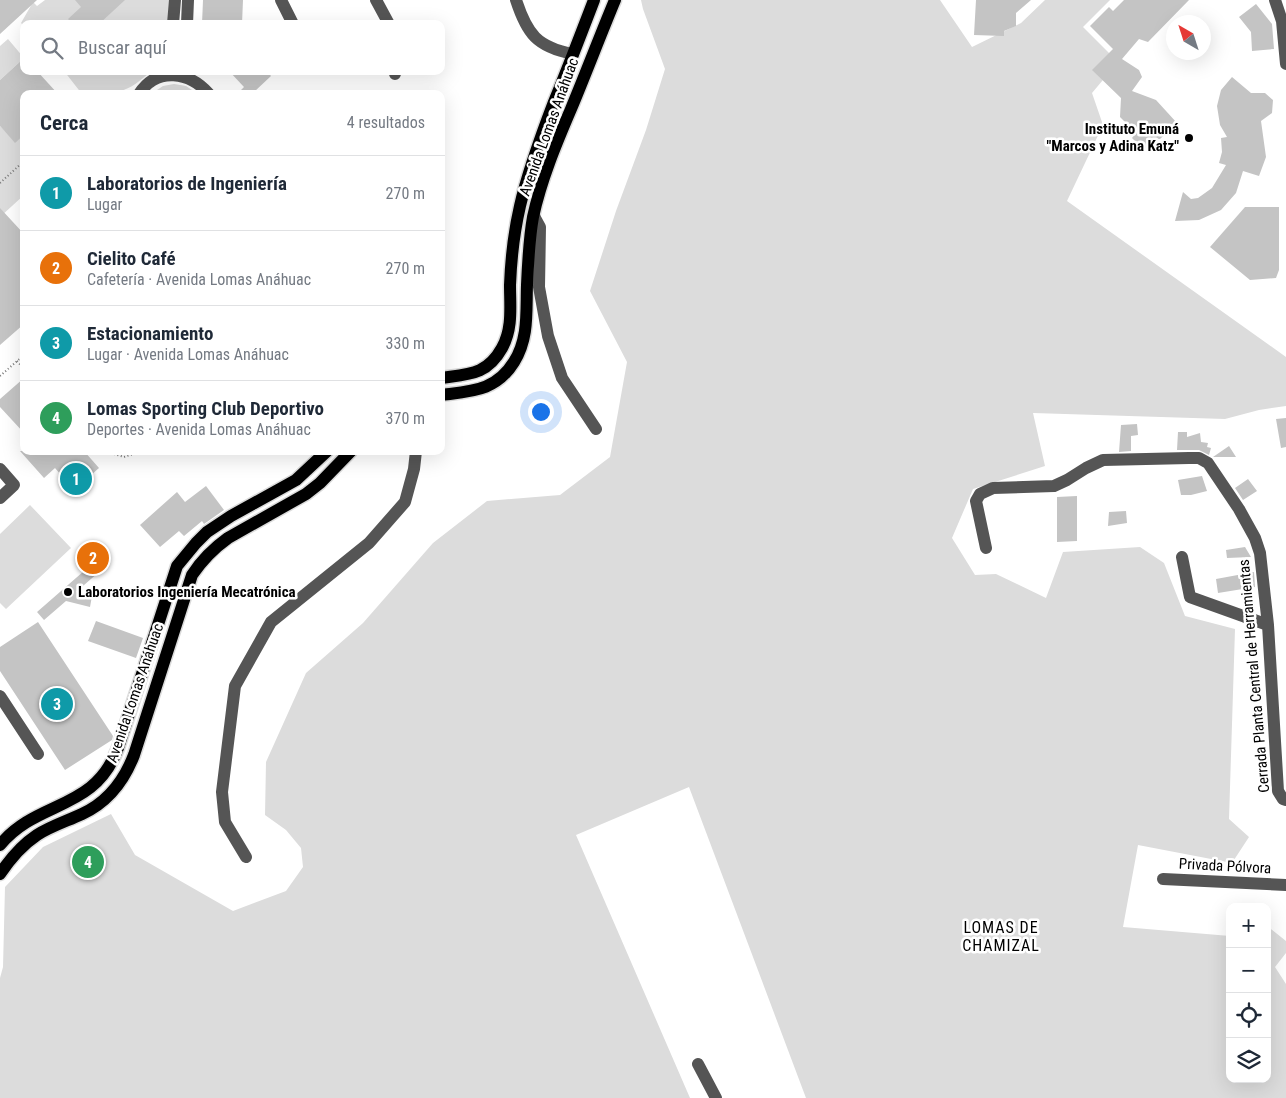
<!DOCTYPE html>
<html lang="es">
<head>
<meta charset="utf-8">
<style>
	:root { --surface:#fff; --page:#f6f6f7; --text:#1f2937; --muted:#747a83; --line:#e0e1e3; --accent:#7c3aed }
	body { margin:0; font-family:"Roboto Condensed",sans-serif; background:var(--page); color:var(--text) }
	.controls { position:absolute; right:15px; bottom:15px; display:grid; overflow:hidden; border-radius:10px; box-shadow:0 5px 20px #0002 }
	.controls button { width:45px; height:45px; display:grid; place-items:center; padding:0; border:0; border-bottom:1px solid var(--line); background:var(--surface); color:var(--text); font:25px sans-serif }
	.compass { position:absolute; left:1166px; top:15px; width:45px; height:45px; border-radius:50%; background:var(--surface); box-shadow:0 5px 20px #0002; rotate:321deg }
	.you { position:absolute; left:540px; top:411px; width:18px; height:18px; margin:-12px; border:4px solid #fff; border-radius:50%; background:#1a73e8; box-shadow:0 0 0 8px #1a73e833 }
	.badge { display:grid; place-items:center; width:32px; height:32px; border-radius:50%; background:var(--accent); color:#fff; font-size:16px; font-weight:700 }
	.pin { position:absolute; translate:-50% -50%; border:2px solid #fff; box-shadow:0 1px 5px #0006 }
	.list { margin:0; padding:0; list-style:none }
	h2 { display:flex; justify-content:space-between; align-items:center; height:65px; margin:0; padding:0 20px; font-size:21px }
	h2 small { font-size:16px; font-weight:400; color:var(--muted) }
	.list li { display:grid; grid-template-columns:32px 1fr auto; gap:15px; align-items:center; box-sizing:border-box; height:75px; padding:0 20px; border-top:1px solid var(--line) }
	.list b { display:block; font-size:19px; white-space:nowrap }
	.list p { margin:0; font-size:16px; white-space:nowrap; color:var(--muted) }
	.list em { font-size:16px; font-style:normal; color:var(--muted) }
	.icon { flex:none; width:28px; height:28px; fill:none; stroke:currentColor; stroke-width:2; stroke-linecap:round; stroke-linejoin:round }
	.map { position:relative; flex:none; width:1286px; height:1098px; overflow:hidden }
	.search { position:absolute; background:var(--surface); box-shadow:0 5px 20px #0002; left:20px; top:20px; width:425px; height:55px; display:flex; align-items:center; gap:12px; box-sizing:border-box; padding:0 18px; border-radius:10px; color:var(--muted); font-size:19px }
	.panel { position:absolute; background:var(--surface); box-shadow:0 5px 20px #0002; left:20px; top:90px; width:425px; height:365px; border-radius:10px }
	.map>svg:first-child { display:block }
</style>
</head>
<body>
<div class="map">
<svg width="1286" height="1098" viewBox="0 0 1286 1098">
	<rect width="100%" height="100%" fill="#fff"/>
	<path fill="#dcdcdc" d="M45,0h125l-1,24h-145v2l-3,-3 12,-21 4,4z
		M641,0h299l32,47 49,-24 24,-23h65l-27,27 35,35 -26,31 11,32 -36,76 219,156v49l-27,4 -34,9 -192,-6 12,53 -72,23 -21,49 23,37 21,-1 50,24 17,-46 77,-5 24,16 21,53 50,13 -6,190 20,18 -17,26 -94,-18 -15,82 107,9v143h37v-153l19,15v12l-11,14 11,17v114h-480l-117,-311 -113,48 114,263h-690v-120l3,-11 2,-80 38,-40 68,-33 24,41 98,56 53,-20 17,-24 -2,-19 -15,-18 -21,-15 1,-53 40,-89 57,-50 70,-80 54,-42 73,-6 50,-38 17,-95 -37,-71 26,-80 30,-81 19,-61 -22,-60z
		M8,39l16,19 -24,22v-34z
		M64,71h87c-25,24 -37,23 -69,23z
		M174,84l12,2 12,8h-47l12,-8z
		M0,126l15,16 9,-7v60l-24,22z
		M30,505l41,43 -65,61 -6,-6v-69z"/>
	<path fill="#c4c4c4" d="M0,0h37l-37,34z
		M75,0h50l-26,24h-26l-5,-5 13,-12z
		M203,0h40l-1,24h-40z
		M976,0h55l-15,13v13l-12,5v5l-30,-1z
		M1124,0h65l-41,42 -9,-3 -17,20 17,11 3,7 -10,14 24,9 21,23 -17,16 -7,-1 -7,10 -9,-5 -5,-5 4,-5 -16,-16 1,-19 -29,-28 21,-21 -23,-23 19,-19 4,4z
		M1256,4l16,20 2,25 -22,2 -1,-19 -12,-15z
		M24,58v13h13l21,23h-34v41l-9,8 -15,-17v-46z
		M229,71h38l4,5 -19,18h-15l7,-7z
		M1232,77l19,16h14l8,7 -1,13 -11,8 5,36 -7,19 -16,-5 -7,22 -15,17 -22,10 -24,1 8,-29 8,7 7,-1 14,-10 14,-23 -7,-2 3,-11 -1,-14 6,-1 -7,-12 -3,-19 4,-16z
		M1245,207h34v63l-3,8 -26,2 -40,-33z
		M0,208l24,26v90l-24,21z
		M24,378v55l-24,-26v-8z
		M1286,418v29l-5,1 -5,-29z
		M1137,424l1,11 -7,1v15l-12,1 2,-27z
		M1178,432h9v5l13,-4 1,9 7,1 -1,4 4,1 -2,7 -10,-5h-22z
		M1229,446l7,11h-23z
		M20,451h64l15,17 -25,22 -19,-22 -11,10z
		M1202,476l5,15 -16,4h-10l-3,-15z
		M1248,479l9,12 -14,9 -8,-12z
		M206,486l18,24 -20,14 -2,-3 -18,15 -5,-5 -19,16 -20,-22 37,-33 8,10z
		M1077,496v45l-20,1v-45z
		M1126,511l1,12 -19,3 1,-14z
		M1245,547l6,10 -24,1 -1,-8z
		M92,564l7,8 -23,20 16,4 -2,11 -24,-6 -22,19 -7,-8z
		M1254,572l1,15 -37,6 -2,-14z
		M96,621l47,17 -7,20 -48,-17z
		M38,622l75,114 -1,4 -47,30 -65,-99v-24z"/>
	<g fill="none" stroke-linecap="round" stroke-linejoin="round">
		<g stroke="#dbdbdb" stroke-width="15">
			<path id="major" d="M441,378c28,-4 46,-3 61,-30 11,-20 8,-41 8,-63 1,-26 4,-53 10,-79 8,-35 21,-70 34,-104 14,-34 27,-68 40,-102
				M441,395c31,-4 55,-4 73,-33 15,-24 12,-50 13,-77 1,-23 2,-46 6,-68 8,-37 23,-73 38,-108 15,-36 29,-73 44,-109
				M0,845c38,-46 94,-33 118,-97l59,-182 19,-23 11,-11 24,-16 65,-36 31,-29
				M0,874c10,-15 22,-29 37,-39 14,-9 30,-14 45,-21 26,-12 42,-33 52,-59l58,-180c10,-15 22,-27 36,-37l78,-44 14,-11 31,-32"/>
		</g>
		<path stroke="#777" stroke-width="2" stroke-dasharray="1 2.5" stroke-linecap="butt" d="M0,183l24,-22
			M17,361l7,8
			M0,376l24,-21
			M104,451l20,6 19,-6"/>
		<path stroke="#555" stroke-width="12" d="M281,0l12,24
			M376,0l13,24
			M516,0c11,34 21,47 57,54
			M1275,0l7,21 4,43
			M173,24l2,-24
			M187,24l1,-24
			M395,74v-3
			M139,94c18,-28 51,-22 70,0
			M534,216l6,11 -1,60 9,49 14,42 34,51
			M0,469l14,16 -14,13
			M986,548l-10,-47 4,-7 13,-6 61,-2 13,-6 19,-12 17,-8 86,-2h10l9,5 31,46 16,29 5,15 8,72 10,166 5,8 3,1
			M1182,557l8,40 78,28
			M0,696l38,58
			M246,857l-21,-35 -3,-30 13,-106 36,-64 98,-79 36,-41 9,-33 2,-18
			M1163,879l123,6
			M698,1064l18,34"/>
		<use href="#major" stroke="#000" stroke-width="12"/>
	</g>
	<g fill="#000" stroke="#fff" stroke-width="2">
		<circle cx="1189" cy="138" r="5"/>
		<circle cx="68" cy="592" r="5"/>
	</g>
	<g text-anchor="middle" stroke-width="5" stroke-linejoin="round" paint-order="stroke">
		<g font-size="15" fill="#000" stroke="#fff">
			<text transform="translate(549 127) rotate(-70)" y="5">Avenida Lomas Anáhuac</text>
			<text transform="translate(1254 676) rotate(-95)" y="5">Cerrada Planta Central de Herramientas</text>
			<text transform="translate(135 693) rotate(-71)" y="5">Avenida Lomas Anáhuac</text>
			<text transform="translate(1225 866) rotate(3)" y="5">Privada Pólvora</text>
		</g>
		<g font-size="15" font-weight="bold" fill="#000" stroke="#fff" text-anchor="end">
			<text x="1179" y="134">Instituto Emuná<tspan x="1179" dy="17">"Marcos y Adina Katz"</tspan></text>
			<text x="78" y="597" text-anchor="start">Laboratorios Ingeniería Mecatrónica</text>
		</g>
		<g font-size="16" letter-spacing="1" fill="#000" stroke="#fff">
			<text x="1001" y="933">LOMAS DE<tspan x="1001" dy="18">CHAMIZAL</tspan></text>
		</g>
	</g>
</svg>
<div class="controls">
<button>+</button>
<button>−</button>
<button><svg class="icon" aria-label="locate" viewBox="0 0 24 24"><circle cx="12" cy="12" r="6"/><path d="M12 2v4M12 18v4M2 12h4M18 12h4"/></svg></button>
<button><svg class="icon" aria-label="layers" viewBox="0 0 24 24"><path d="M12 4l9 5-9 5-9-5zM3 14l9 5 9-5"/></svg></button>
</div>
<svg class="compass" viewBox="-18 -18 36 36"><path d="M0-13l5 13h-10z" fill="#e53935"/><path d="M0 13l5-13h-10z" fill="#747a83"/></svg>
<div class="you"></div>
<div class="pin badge" style="left:76px;top:479px;background:#0f9aa8">1</div>
<div class="pin badge" style="left:93px;top:558px;background:#e8710a">2</div>
<div class="pin badge" style="left:57px;top:704px;background:#0f9aa8">3</div>
<div class="pin badge" style="left:88px;top:862px;background:#2e9e5b">4</div>
<div class="search"><svg class="icon" aria-label="search" viewBox="0 0 24 24"><circle cx="10" cy="10" r="6"/><path d="M15 15l6 6"/></svg>Buscar aquí</div>
<section class="panel">
<h2>Cerca<small>4 resultados</small></h2>
<ul class="list">
<li><span class="badge" style="background:#0f9aa8">1</span><div><b>Laboratorios de Ingeniería</b><p>Lugar</p></div><em>270 m</em></li>
<li><span class="badge" style="background:#e8710a">2</span><div><b>Cielito Café</b><p>Cafetería · Avenida Lomas Anáhuac</p></div><em>270 m</em></li>
<li><span class="badge" style="background:#0f9aa8">3</span><div><b>Estacionamiento</b><p>Lugar · Avenida Lomas Anáhuac</p></div><em>330 m</em></li>
<li><span class="badge" style="background:#2e9e5b">4</span><div><b>Lomas Sporting Club Deportivo</b><p>Deportes · Avenida Lomas Anáhuac</p></div><em>370 m</em></li>
</ul>
</section>
</div>
</body>
</html>
